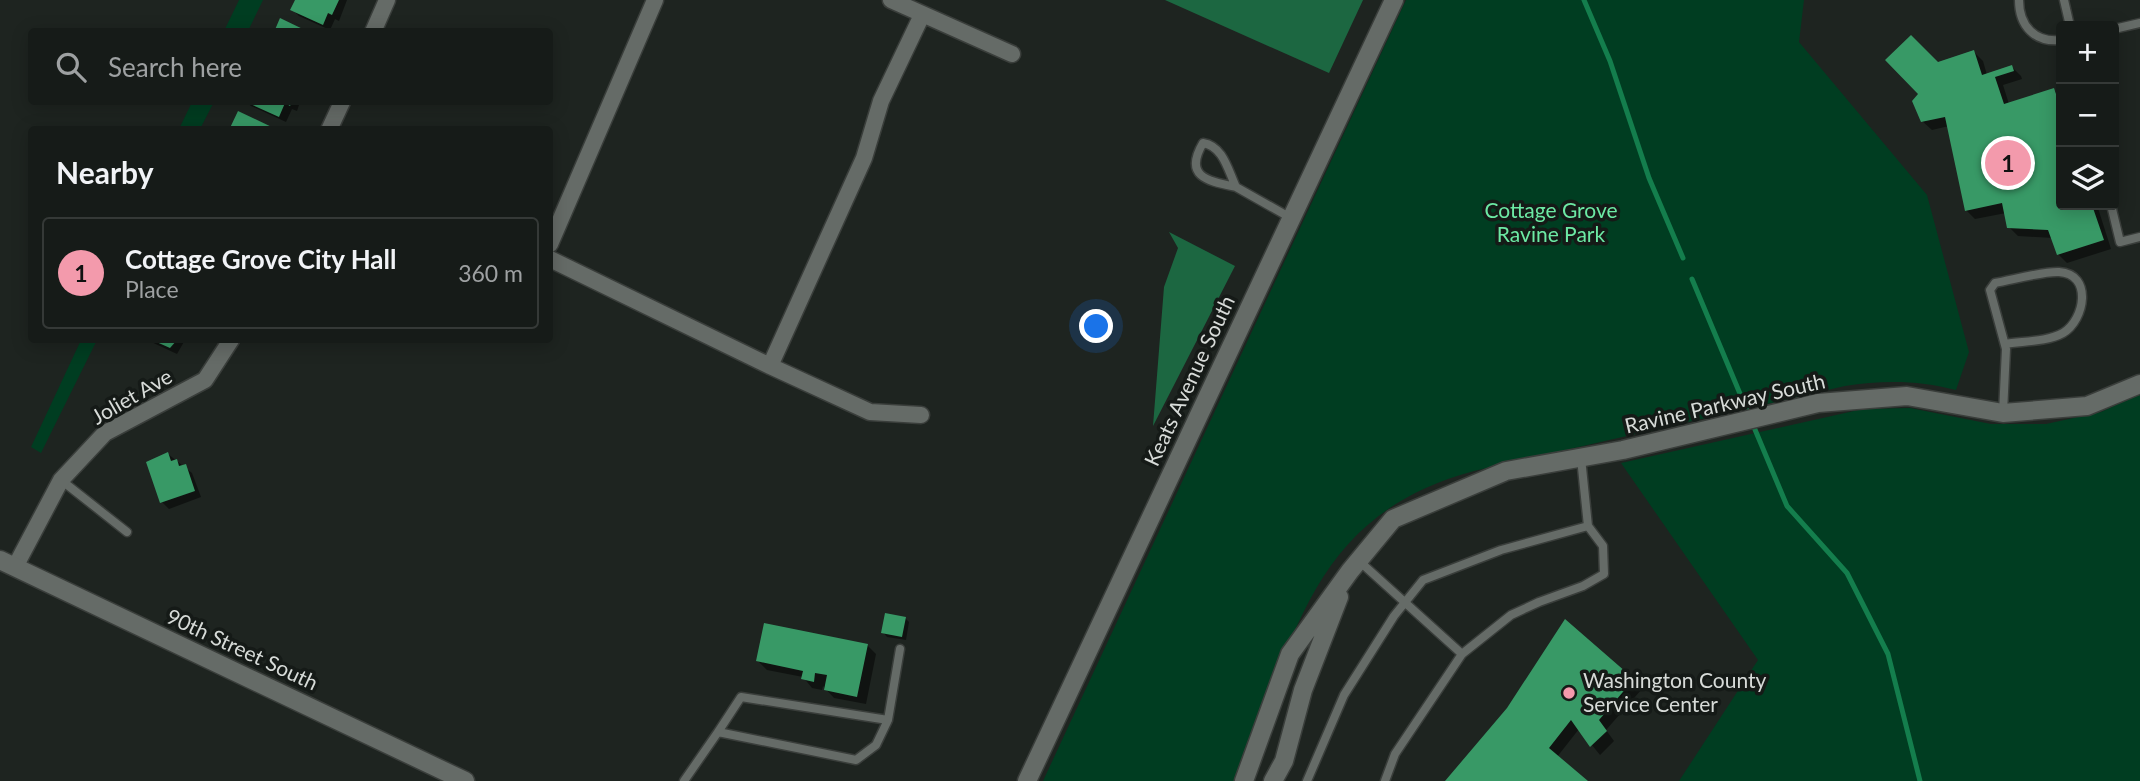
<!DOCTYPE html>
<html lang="en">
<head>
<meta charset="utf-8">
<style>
	:root { --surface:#161b18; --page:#1f2421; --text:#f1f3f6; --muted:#9ea1a2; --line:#353937; --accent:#f39aac }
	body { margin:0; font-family:Lato,sans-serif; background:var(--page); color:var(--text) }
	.controls { position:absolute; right:21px; top:21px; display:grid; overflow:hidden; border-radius:7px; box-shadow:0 4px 18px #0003 }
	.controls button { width:63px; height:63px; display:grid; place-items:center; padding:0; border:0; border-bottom:2px solid var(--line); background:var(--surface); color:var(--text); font:35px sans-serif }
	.you { position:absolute; left:1097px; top:327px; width:24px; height:24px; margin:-18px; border:5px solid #fff; border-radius:50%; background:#1a73e8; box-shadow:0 0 0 10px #1a73e833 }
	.badge { display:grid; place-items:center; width:46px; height:46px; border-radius:50%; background:var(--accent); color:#111; font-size:23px; font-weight:700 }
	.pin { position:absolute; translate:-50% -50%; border:4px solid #fff; box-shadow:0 2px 7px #0006 }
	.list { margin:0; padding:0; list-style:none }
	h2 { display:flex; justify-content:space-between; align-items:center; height:91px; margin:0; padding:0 28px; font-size:30px }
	h2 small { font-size:23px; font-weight:400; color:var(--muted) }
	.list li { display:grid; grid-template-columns:46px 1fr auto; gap:21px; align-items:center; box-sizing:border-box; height:112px; margin:0 14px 14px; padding:0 14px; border:2px solid var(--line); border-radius:7px }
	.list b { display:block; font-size:26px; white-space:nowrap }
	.list p { margin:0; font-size:23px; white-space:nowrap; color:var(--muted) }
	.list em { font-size:23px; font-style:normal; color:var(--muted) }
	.icon { flex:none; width:38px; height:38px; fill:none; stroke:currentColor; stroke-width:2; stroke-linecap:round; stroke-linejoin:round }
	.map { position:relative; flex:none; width:2140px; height:781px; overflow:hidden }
	.search { position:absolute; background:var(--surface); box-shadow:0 4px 18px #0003; left:28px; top:28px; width:525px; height:77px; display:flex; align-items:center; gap:18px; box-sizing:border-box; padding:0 24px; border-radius:7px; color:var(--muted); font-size:26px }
	.panel { position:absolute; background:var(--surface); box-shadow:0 4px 18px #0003; left:28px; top:126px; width:525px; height:217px; border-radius:7px }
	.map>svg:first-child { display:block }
</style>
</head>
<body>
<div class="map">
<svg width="2140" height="781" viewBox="0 0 2140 781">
	<rect width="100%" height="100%" fill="#1e2420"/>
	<path fill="#003d21" d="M239,0h24l-15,31h-24z
		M1406,0h398l-5,42 128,153 42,157 -13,38c-37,-10 -74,-10 -111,-4l-371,85c-168,45 -178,174 -240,310h-191z
		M192,102h22l-14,27h-21z
		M81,340h16l-56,113 -10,-6z
		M2140,394v387h-461l79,-121 -137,-197 242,-54 47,-1 81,16h55l55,-12z"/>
	<path fill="#1c6741" d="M1165,0h198l-34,73z
		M1169,232l66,34 -82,160 11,-139 14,-39z"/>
	<path fill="#0007" d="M297,0h50l-8,21 -4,-2 -5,11 -31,-14 -7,-7z
		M1974,52l9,9 4,14 25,-8 9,9 1,3 -19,6 6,19 45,-14 7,7v108h36l14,44 -44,14 -9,-9 -5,-16 -35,-2 -9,-9 -3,-14 -31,6 -9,-9 -17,-84 -17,4 -10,-9 15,-57z
		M246,102h54l-3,9 -5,-2 -6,13 -35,-16z
		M147,340h38l-8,14z
		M168,454l24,19 9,24 -32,12 -7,-7z
		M905,618l4,4 -3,18 -19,-3 -4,-5z
		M1566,622l76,67 -36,41 8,11 -14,14 -21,-26 -22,28 29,24h-139l62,-72z
		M867,645l9,9 -10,50 -32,-6 -11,-12 -1,4 -10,-2 -9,-11 -36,-7 -9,-9z"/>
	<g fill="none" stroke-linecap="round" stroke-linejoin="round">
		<path stroke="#147e4d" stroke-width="5" d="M1584,0l26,61 39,117 34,80
			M1692,279l95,227 60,67 41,81 32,127"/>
	</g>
	<path fill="#389966" d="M295,0h44l-7,15 -4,-2 -5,12 -33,-15z
		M280,18l29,14h-35z
		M1911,35l27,27 36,-12 8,25 30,-10 2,6 -19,6 9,27 50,-16 7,21v96h31l12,35 -47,15 -9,-25 -41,-2 -5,-25 -37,8 -20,-94 -24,5 -9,-21 6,-7 -33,-34z
		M246,102h46l-2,4 -5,-3 -6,14z
		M238,111l40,19h-49z
		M152,340h25l-7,8z
		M168,452l3,9 6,-2 2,7 7,-2 9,27 -35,12 -14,-41z
		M885,613l21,4 -4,20 -21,-4z
		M1565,619l69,60 -35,41 8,11 -17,16 -19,-27 -22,28 39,33h-143l62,-73z
		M764,623l104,21 -11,53 -33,-7 3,-15 -12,-2 -1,9 -13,-3 2,-8 -47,-10z"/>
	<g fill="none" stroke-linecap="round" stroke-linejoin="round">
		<g stroke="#3a3e3b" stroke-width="11">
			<path id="service" d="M2019,0c0,26 16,43 42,40
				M2064,0l6,26
				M2114,29l26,-6
				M1203,143c20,3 25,27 33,44 -28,-6 -53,-10 -33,-44z
				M1236,187l55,31
				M2111,205l9,37 20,-5
				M2003,413l3,-64 -16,-59 5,-7c17,-3 49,-12 64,-11 34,2 26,48 4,61 -16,9 -41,8 -58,11
				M61,480l66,52
				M1358,560l104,94
				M718,732l23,-35 147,23
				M684,781l34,-49 138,28 20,-15 12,-25 12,-71
				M1307,781l37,-86 50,-79 29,-36 78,-30 87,-24
				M1385,781l10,-27 67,-100 49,-39 28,-13 44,-16 21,-12 -1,-28 -15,-20 -7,-68"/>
		</g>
		<g stroke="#3a3e3b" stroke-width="19">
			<path id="minor" d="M891,0l121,54
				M373,32l14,-32
				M329,130l13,-28
				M550,244l105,-244
				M550,259l220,107 100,46 51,3
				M770,366l94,-208 17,-57 41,-86
				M15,567l46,-87 44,-47 100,-53 26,-40"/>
		</g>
		<g stroke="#3a3e3b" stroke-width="21">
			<path id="tertiary" d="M0,560l465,221
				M1244,781l46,-127 60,-83 43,-52 113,-48 117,-21 195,-47 89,-7 96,17 84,-7 53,-22
				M1273,781l11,-20 19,-71 36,-93"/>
		</g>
		<g stroke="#3a3e3b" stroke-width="21">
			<path id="secondary" d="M1027,781l367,-781"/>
		</g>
		<use href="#service" stroke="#656b67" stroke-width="8"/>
		<use href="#minor" stroke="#656b67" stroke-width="16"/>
		<use href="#tertiary" stroke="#656b67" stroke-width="18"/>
		<use href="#secondary" stroke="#656b67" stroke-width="18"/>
	</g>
	<circle fill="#f39aac" stroke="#151a17" stroke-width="2.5" cx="1569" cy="693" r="7"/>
	<g text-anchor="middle" stroke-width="7" stroke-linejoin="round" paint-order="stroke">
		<g font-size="21" fill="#6ce9a4" stroke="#151a17">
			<text x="1551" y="218">Cottage Grove<tspan x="1551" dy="24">Ravine Park</tspan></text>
		</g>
		<g font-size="21" fill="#d7dbd8" stroke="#151a17">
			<text transform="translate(1190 381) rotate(-65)" y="7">Keats Avenue South</text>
			<text transform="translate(132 397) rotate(-30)" y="7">Joliet Ave</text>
			<text transform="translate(1725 404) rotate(-13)" y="7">Ravine Parkway South</text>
			<text transform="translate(242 650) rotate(25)" y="7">90th Street South</text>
		</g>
		<g font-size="21" fill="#d7dbd8" stroke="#151a17" text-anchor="start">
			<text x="1583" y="688">Washington County<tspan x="1583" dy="24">Service Center</tspan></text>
		</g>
	</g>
</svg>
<div class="controls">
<button>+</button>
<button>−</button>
<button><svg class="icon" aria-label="layers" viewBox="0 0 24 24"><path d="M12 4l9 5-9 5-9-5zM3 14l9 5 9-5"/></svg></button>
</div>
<div class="you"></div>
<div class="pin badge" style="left:2008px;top:163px">1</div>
<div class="search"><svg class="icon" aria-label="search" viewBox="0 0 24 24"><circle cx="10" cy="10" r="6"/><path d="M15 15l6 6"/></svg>Search here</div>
<section class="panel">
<h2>Nearby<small></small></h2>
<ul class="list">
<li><span class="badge">1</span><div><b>Cottage Grove City Hall</b><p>Place</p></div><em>360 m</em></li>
</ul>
</section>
</div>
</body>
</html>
